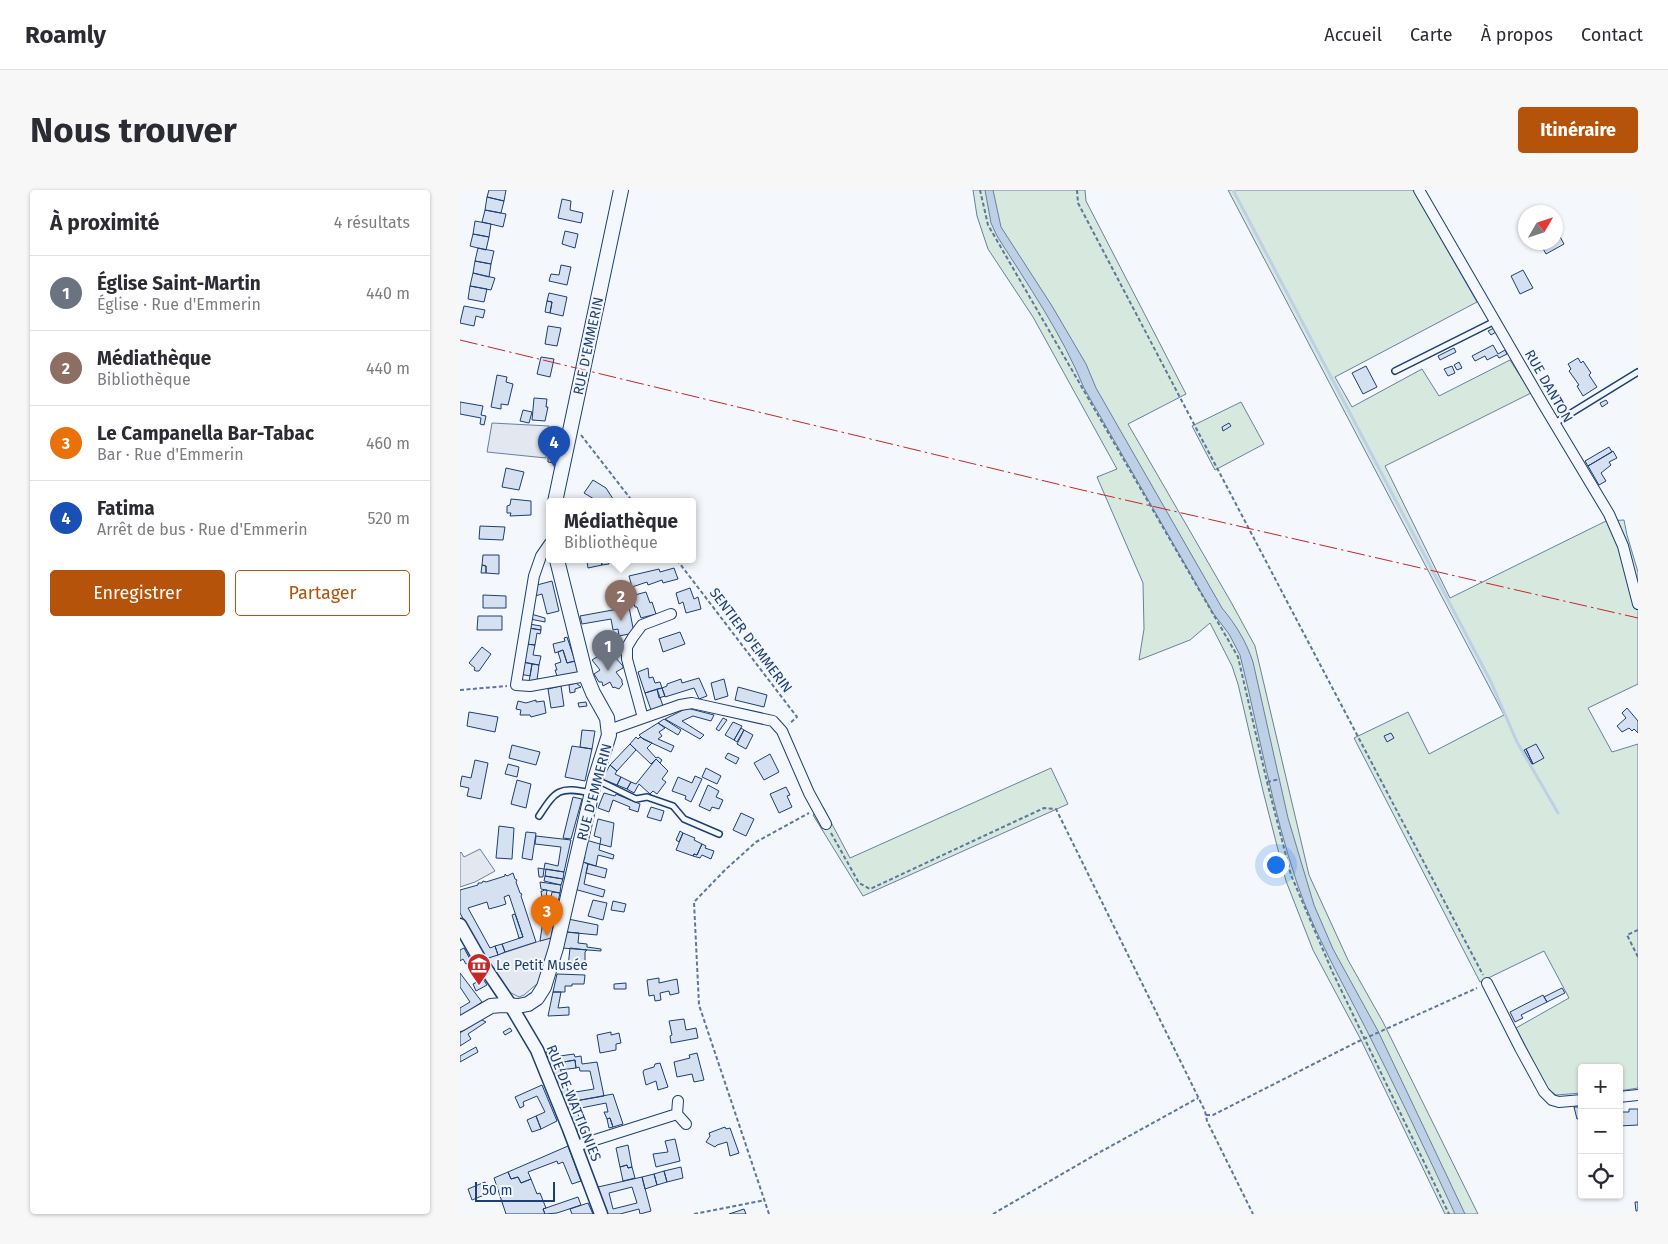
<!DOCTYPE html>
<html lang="fr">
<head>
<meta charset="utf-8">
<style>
	:root { --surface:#fff; --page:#f7f7f7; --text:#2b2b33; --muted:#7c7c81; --line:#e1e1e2; --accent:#b45309 }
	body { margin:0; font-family:"Fira Sans",sans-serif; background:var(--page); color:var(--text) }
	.controls { position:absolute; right:15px; bottom:15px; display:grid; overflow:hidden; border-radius:5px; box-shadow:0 1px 4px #0004 }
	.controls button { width:45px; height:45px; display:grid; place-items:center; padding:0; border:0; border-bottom:1px solid var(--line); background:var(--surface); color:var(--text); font:25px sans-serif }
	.compass { position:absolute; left:1058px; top:15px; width:45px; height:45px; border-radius:50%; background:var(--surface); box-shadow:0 1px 4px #0004; rotate:51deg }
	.scale { position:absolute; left:15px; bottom:12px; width:80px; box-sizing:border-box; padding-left:5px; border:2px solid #1d3f73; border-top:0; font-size:14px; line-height:18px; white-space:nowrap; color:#1d3f73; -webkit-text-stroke:4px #f4f7fb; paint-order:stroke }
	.you { position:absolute; left:815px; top:674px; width:18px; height:18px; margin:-12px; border:4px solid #fff; border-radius:50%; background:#1a73e8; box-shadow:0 0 0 8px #1a73e833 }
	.badge { display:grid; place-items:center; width:32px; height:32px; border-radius:50%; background:var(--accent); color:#fff; font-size:16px; font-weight:700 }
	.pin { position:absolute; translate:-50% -41px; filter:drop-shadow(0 1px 2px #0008) }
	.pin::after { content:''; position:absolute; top:26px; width:18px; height:15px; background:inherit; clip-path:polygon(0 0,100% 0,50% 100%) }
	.popup { position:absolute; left:86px; top:308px; width:150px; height:65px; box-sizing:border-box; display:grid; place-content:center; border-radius:5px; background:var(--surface); filter:drop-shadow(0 1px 4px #0005); font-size:16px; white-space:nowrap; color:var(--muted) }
	.popup b { font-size:19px; color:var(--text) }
	.popup::after { content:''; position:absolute; left:50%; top:100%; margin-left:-10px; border:10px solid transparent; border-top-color:var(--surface) }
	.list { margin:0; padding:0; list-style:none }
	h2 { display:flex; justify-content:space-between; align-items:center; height:65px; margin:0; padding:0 20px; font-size:21px }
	h2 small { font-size:16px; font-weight:400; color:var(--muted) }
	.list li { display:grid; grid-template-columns:32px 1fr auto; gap:15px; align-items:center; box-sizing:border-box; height:75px; padding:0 20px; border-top:1px solid var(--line) }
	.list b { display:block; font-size:19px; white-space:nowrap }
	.list p { margin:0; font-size:16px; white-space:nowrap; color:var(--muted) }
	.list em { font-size:16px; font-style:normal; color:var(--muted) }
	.actions { display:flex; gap:10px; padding:15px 20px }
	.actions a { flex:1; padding:11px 0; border:1px solid var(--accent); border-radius:5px; text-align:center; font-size:18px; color:var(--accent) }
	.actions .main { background:var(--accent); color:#fff }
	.icon { flex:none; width:28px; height:28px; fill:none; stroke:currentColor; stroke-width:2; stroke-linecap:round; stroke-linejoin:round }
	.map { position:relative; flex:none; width:1178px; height:1024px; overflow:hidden; border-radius:5px }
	header { display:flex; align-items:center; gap:30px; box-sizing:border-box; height:70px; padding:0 25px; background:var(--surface); border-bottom:1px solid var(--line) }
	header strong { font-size:24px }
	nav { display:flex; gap:28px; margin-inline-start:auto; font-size:18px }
	.intro { display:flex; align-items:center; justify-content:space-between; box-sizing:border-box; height:120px; padding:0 30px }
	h1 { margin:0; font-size:35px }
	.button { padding:12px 22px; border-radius:5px; background:var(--accent); color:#fff; font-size:18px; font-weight:700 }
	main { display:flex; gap:30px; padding:0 30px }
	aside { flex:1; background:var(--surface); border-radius:5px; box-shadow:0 1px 4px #0004 }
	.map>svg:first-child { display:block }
</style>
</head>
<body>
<header>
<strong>Roamly</strong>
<nav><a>Accueil</a><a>Carte</a><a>À propos</a><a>Contact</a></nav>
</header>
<div class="intro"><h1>Nous trouver</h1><a class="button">Itinéraire</a></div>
<main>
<aside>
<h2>À proximité<small>4 résultats</small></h2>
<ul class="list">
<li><span class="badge" style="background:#6b7280">1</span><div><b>Église Saint-Martin</b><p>Église · Rue d'Emmerin</p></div><em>440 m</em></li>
<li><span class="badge" style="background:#8d6e63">2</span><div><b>Médiathèque</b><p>Bibliothèque</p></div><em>440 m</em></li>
<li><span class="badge" style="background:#e8710a">3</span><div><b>Le Campanella Bar-Tabac</b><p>Bar · Rue d'Emmerin</p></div><em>460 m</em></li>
<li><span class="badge" style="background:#1a4fb4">4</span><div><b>Fatima</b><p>Arrêt de bus · Rue d'Emmerin</p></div><em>520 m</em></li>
</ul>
<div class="actions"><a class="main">Enregistrer</a><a>Partager</a></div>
</aside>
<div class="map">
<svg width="1178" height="1024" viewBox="0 0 1178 1024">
	<rect width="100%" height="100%" fill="#f4f7fb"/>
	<path fill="#d7e8df" stroke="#687fa3" d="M513,0h112l1,11 100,193 -58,30 103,178 24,44 54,229 39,85 35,62 95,192h-33l-84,-174 -48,-90 -27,-69 -23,-90 -25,-107 -6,-18 -22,-43 -20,17 -51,20 5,-31 -1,-46 -46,-106 20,-8 -84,-152 -45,-68 -11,-33z
		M768,0h185l64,112 -142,75 17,30 70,-38 17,27 71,-36 21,33 -146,73 65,132 156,-77 18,-1 3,15 11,37v112l-50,24 24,44 26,-8v344l-19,3v-23h-37v25l-26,2 -8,-6 -32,-61 53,-30 -25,-47 -64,31 -126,-244 54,-26 21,42 75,-39z
		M781,212l23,42 -49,26 -23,-44z
		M591,578l17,36 -205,92 -50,-81 10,-8 27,51z"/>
	<path fill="#e3e8f0" stroke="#687fa3" d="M32,233l57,3 -3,32 -59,-6z
		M20,659l15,22 -20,11 -15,5v-34l1,-1 3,5z
		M95,746l-17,47 -14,12 -5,2 -8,-4 -26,-34z"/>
	<path fill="#bed0e5" stroke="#687fa3" d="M525,0h8l8,37 51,79 34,58 10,24 126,220c14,17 24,33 31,54l35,156 26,87 19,44 45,82 87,183h-10c-29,-63 -59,-126 -90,-187 -24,-47 -51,-94 -68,-144 -25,-74 -38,-152 -57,-228l-11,-21 -16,-21 -129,-225c-22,-54 -56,-103 -87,-152l-6,-13z"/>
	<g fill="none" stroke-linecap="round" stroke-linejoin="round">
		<path stroke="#bed0e5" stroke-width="3" d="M773,0l258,492 26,60 41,71"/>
	</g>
	<path fill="#d5e0f0" stroke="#1d3f73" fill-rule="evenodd" d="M29,0h17l-2,11 -17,-4z
		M27,7l17,4 -3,12 -16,-3z
		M102,9l9,2 -1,9 13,3 -2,10 -23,-5z
		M25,20l21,4 -3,13 -21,-5z
		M15,31l16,3 -2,13 -16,-3z
		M105,41l13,3 -3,14 -13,-4z
		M1098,43l6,11 -18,10 -6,-11 16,-1v-7z
		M13,44l16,3 -3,13 -16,-4z
		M18,58l16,3 -3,13 -16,-3z
		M15,71l16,3 -2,13 -16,-4z
		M101,75l10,2 -4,18 -18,-4 2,-7 8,1z
		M1063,80l10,18 -13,6 -9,-18z
		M13,83l22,5 -4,12 -21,-4z
		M10,96l17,3 -3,13 -16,-3z
		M89,103l18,4 -4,19 -13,-3 2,-11 -5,-1z
		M87,111l5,1 -2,11 -5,-1z
		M4,116l21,4 -2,8 -7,-2 -2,10 -14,-3z
		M88,136l13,2 -4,18 -12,-2z
		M1034,138l2,4 -5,3 -3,-4z
		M1033,155l5,9 7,-4 2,4 -8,4 -2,-3 -10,5 -2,-4 -10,5 -3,-5z
		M994,158l2,4 -16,8 -2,-4z
		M81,167l13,2 -4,18 -13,-3z
		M1118,168l3,5 2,-2 8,12 -2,2 8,12 -14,9 -6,-10 2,-1 -10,-14 2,-2 -3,-5z
		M999,172l3,6 -5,2 -3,-5z
		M906,176l11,21 -14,7 -11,-21z
		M992,176l3,7 -7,3 -4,-7z
		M37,185l10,2 -1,5 7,2 -5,21 -7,-1v5l-10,-2z
		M74,208l13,1 -1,8h2l-3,14 -13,-1z
		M1146,210l2,3 -6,4 -2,-4z
		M0,212l23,4 -2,9 5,1 -2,9 -4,-1 1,-6 -21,-4z
		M63,220l9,2 -3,11 -9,-2z
		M769,233l2,3 -8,5 -1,-4z
		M1149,257l3,5 -24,14 -3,-5z
		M1153,261l4,7 -8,4 2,3 -10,8 5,8 -7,4 -11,-19z
		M88,267l6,1 -1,5 -5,-1z
		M46,278l18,4 -5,18 -17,-3z
		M133,290l13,8 9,14h-20l-1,-3 -10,-6z
		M51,309l20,2v14l-21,1 1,-3h-4v-7l3,-1z
		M20,336l25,1 -2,13 -24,-1z
		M23,365h16v19l-13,-1v-7l-4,-1z
		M130,370h11l1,5 -14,3 -1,-7z
		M141,370h7l1,4 -7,1z
		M22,375l4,1v7h-5z
		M214,378l4,11 -15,4 -1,-3 -14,5 -1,-3 -15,5 -3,-11 30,-7 1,3z
		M92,391l7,30 -12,3 -5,-20 -7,2 2,-11z
		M230,398l4,11 4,-2 3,12 -15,4 -3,-11 -4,2 -3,-11z
		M186,402l4,11 2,-1 4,12 -15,4 -4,-11h-2l-4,-11z
		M23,405l23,1v12h-23z
		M169,417l5,26 -15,3 -1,-7 -5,1 -2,-11 -29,5 -2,-8z
		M71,424l14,4v4l-15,-3z
		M18,426h24v14h-25z
		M69,434l12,2v4l-12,-2z
		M69,438l12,2 -1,4 -3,-1 -2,12 -9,-1z
		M220,442l5,12 -22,8 -4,-13z
		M107,447l8,24 -8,2 -4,-13 -8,3 -2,-9 12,-3 -1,-3z
		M66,454l9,1 -2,10 8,1 -2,9 -16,-3z
		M22,457l9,7 -12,17h-3l-2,-1 1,-2 -6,-5z
		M103,460l4,13 8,-2 3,10 -2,3 -18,5 -3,-9h2l-2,-6 6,-2 -3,-10z
		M145,462l3,7 6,-3 9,10v2l-7,4 6,8v3l1,1 -4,5 -5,-2 -1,1 -3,-6 -7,4 -1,-4h-3l-5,-8 6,-4 -8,-10z
		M63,472l9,2 -2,12 -10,-2z
		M72,474l7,1 -2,15 -8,2z
		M188,478l1,10 4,-1 2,6 5,-1 2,6 -17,5 -7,-21z
		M239,488l8,18 -8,3 -5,-11 -29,9 -3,-9 5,-2v-2l14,-5 1,4z
		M264,489l4,17 -13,4 -4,-17z
		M116,493l5,4 -6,2v3l-5,1 -1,-8z
		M101,496l3,20 -13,2 -3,-19z
		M278,497l29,8 -3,12 -29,-7z
		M202,498l3,8 -6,2 -2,-9z
		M197,499l6,17 -12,4 -6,-17z
		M76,510v2l8,-1 2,12 -15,4 -1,-2h-10l1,-5 -5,-1 2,-8 8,2z
		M126,512l1,4 -8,1 -1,-4z
		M227,518l27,7 -3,6 -18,-5 -11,5 22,14 -4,4 -35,-20z
		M1167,518l11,13v12l-4,-4 -2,2 -3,-3 -7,4 -5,-6 9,-8 -4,-5z
		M9,522l29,5 -3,15 -28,-6z
		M263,528l4,2 -8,11 -3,-2z
		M204,529l17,11 -3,5 -20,-12z
		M273,532l9,4 -8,14 -9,-5z
		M198,533l7,5 -6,4 3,4 -4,3 16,7 -3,6 -28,-13 -4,-4z
		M281,538l3,2 -7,12 -3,-2z
		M122,540l13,1 -3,18 -12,-2z
		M284,540l9,5 -7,14 -9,-5z
		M931,543l3,5 -7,4 -3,-6z
		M176,547l2,2 2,-2 12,6 -5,5 9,10 2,-1 4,3 -2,3 -4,-4 -5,5 -21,-20z
		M170,554l6,6 -19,21 -7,-6z
		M1076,554l8,14 -11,6 -7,-15z
		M52,555l28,7 -4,13 -27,-7z
		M112,556l20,3 -7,32 -20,-4z
		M1066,559l7,15h-1l-8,-14z
		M268,563l11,5 -3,6 -11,-6z
		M310,564l9,18 -15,8 -10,-17z
		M196,569l12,12 -6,8 4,3 -9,12 -4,-3 -3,3 -11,-10 -5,9 -7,-4 4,-7 5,2z
		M15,570l13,3 -7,36 -14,-3 2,-8 -9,-2 2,-10 9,2z
		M48,574l11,3 -2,10 -12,-3z
		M150,575l7,6 -2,3 6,3 -4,8 -15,-6z
		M246,578l15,8 -4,8 -15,-7z
		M235,586l7,3 -11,23 -6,-3 1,-3 -14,-5 6,-14 14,6z
		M161,587l10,5 -4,7 -10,-4z
		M57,590l14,4 -5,24 -15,-4z
		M248,595l11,6 -3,6 7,3 -4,9 -7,-2 -2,4 -11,-5z
		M326,597l4,8 -3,1 5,11 -13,6 -9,-19z
		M144,603l11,3 1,-2 24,10 -2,8 -9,-3 1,-2 -17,-7 -4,12 -11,-4z
		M113,607l9,2 -11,40 -8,-1z
		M191,617l13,4 -3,10 -14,-4z
		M281,623l13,6 -8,17 -13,-6z
		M138,629l16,4 -3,24 -11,-3 1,-6 -7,-2z
		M39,636l15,2 -2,31 -16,-1z
		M220,641l3,2 -4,9 -3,-2z
		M66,642l10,1 -4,27 -10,-2z
		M223,643l12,5 -1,2 8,4 -5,11 -3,-1 -1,2 -17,-6z
		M76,646l35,4 -7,32 -20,-3 1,-6 13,3 3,-19 -26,-3z
		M126,650l14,4 -1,6 15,5 -1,4 -15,-4 -2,11 -13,-4 2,-5 -3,-1z
		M242,654l4,2 -1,2 9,3 -3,8 -9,-4 -2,3 -7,-2 1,-2 3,1z
		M121,671l7,3 -4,20 21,6 -2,7 -29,-8z
		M128,674l19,5 -2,9 -19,-5z
		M78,678l6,1 -1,8h-4z
		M86,679l18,3 -1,7 -18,-3z
		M53,683l2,6 2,1 -1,2 4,11 2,1 -1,2 15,46 -31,10 -3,-8 21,-7 -14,-42 -5,2 2,7 -6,2 -11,3 -2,-7 -19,6 22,40 5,-2 3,9 -13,4 -25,-46v-23l18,-5v-2h4l1,-2 3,1 19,-6v-2l2,2z
		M85,686l18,3 -2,6 -17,-4z
		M80,692l21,3 -1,8 -19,-4z
		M84,700h3l-1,8h-4l-1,-7h2z
		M92,702l8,1 -5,22 -11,-1 -1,-8 6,1z
		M133,710l14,3 -4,17 -15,-4z
		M153,711l13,3 -2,8 -13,-2z
		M55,724l8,23 -4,1 -7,-23z
		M84,724l11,1 -4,23 -11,3z
		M108,729l30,6 -1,10 -31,-3z
		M106,742l13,1 -1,10 9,1v3l14,2v2l-39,-3z
		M42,754l3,8 -7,3 -3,-9z
		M4,758l7,13 -5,3 -3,-5 -3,2v-11z
		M110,758l17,2 -2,2v17l-17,-2z
		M0,783l22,29 -22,15v-9l10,-6 -10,-15z
		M97,784l28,1 -1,9h-12v2h-7v6h-12z
		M199,788v5l18,-4 2,14 -9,2 -1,-4 -9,2 1,7 -6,1 -1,-6 -5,1 -2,-16z
		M23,789l4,6 -11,6 -3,-7z
		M166,793v6h-12v-5z
		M1102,798l3,5 -18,9 -3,-5z
		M93,802h8l-3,16 11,-1v8l-21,1z
		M1083,805l4,7 -26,13 2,3 -8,4 -5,-10z
		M20,829l6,3 -18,12 3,5 -11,7v-13z
		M224,829l2,11 10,-2 2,10 -27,5 -1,-7 2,-1 -3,-14z
		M50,838l2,3 -7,4 -2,-3z
		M151,842v3l8,-2 2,10 -5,1v6l-16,3 -3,-18z
		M16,857l2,5 -18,10v-6z
		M98,858l2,8 14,-2 1,3 6,-1 1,8 15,-2 7,34 -40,7 -12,-30 -6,-22zM115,870l1,8 3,-1 1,4h10l4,18 -25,4 -11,-30z
		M237,863l7,27 -10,2 -2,-8 -15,3 -3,-15 16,-4 -1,-3z
		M115,870l1,8 -16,2 -2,-7z
		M200,873l8,24 -10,3 -2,-9 -10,4 -3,-13 1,-2 10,-3 1,-3z
		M82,895l15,36 -16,8 -5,-13 9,-4 -8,-16 -14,6 1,4 -4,2 -5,-11z
		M153,904l10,30 -10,3 -3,-9 -3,1 -3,-7h4l-2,-9 -30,6 10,27 -7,2 -15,-35z
		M1114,917h8v11l-5,1z
		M1169,919h9v16l-19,1v-14h10z
		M76,926l5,13 -9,3 -5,-12z
		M150,928l3,9 -4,1 -2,-9z
		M265,937l1,2 4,-1 9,25 -9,3 -3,-14 -10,3 -2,2 -9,-5 4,-6 -1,-3z
		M215,949l5,22 -24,6 -3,-13 15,-2 -3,-11z
		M168,955l4,22 -4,1 -1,-3 -7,2 -4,-19z
		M108,956l13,35 -9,3 -9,-22 -5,2 -1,-3 -29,11 3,7 -10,4 -3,-6 -7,2 -3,-7z
		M167,975l1,3 4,-1 3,11 -12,3 -3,-14z
		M221,977l2,11 -16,4 -3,-11z
		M204,981l3,11 -10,3 -3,-11z
		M48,982l3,7 7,-2 3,6 10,-4 6,15 3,-1 6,15 -3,1 2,5h-39l-12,-36z
		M194,984l3,11 -12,4 -3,-12z
		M182,987l9,34 -11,3 -1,-5 -19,5h-13l-9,-27zM172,997l5,16 -24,6 -4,-16z
		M25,992l4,11 -17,7 -4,-11z
		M118,1007l3,8 -24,8 -12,1 -2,-5z
		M1175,1012h3v9h-2z
		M128,1013l5,11h-21l-2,-5z
		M284,1019l2,5h-17z"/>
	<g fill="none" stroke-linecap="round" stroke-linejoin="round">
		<g stroke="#1d3f73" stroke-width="8">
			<path id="service" d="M935,181l100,-50
				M1095,233l83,-51
				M135,589l41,20 11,-2 26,9 11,13 35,15
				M79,626c17,-26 20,-30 52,-23"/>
		</g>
		<g stroke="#1d3f73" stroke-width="12">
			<path id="minor" d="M959,0l124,214 66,110 14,32 15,58
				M90,353l-9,13 -7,20 -18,109 14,1 56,-10
				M183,528l-16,-59v-12l6,-10 9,-12 29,-11
				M149,540l71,-25 12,-2 81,18 9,10 27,62 17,31
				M1027,793l33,65 24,44 8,8 7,2 23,-2
				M1159,907l19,-2
				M218,911l-1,13 9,10
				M116,956l101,-32"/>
		</g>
		<g stroke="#1d3f73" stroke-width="15">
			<path id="tertiary" d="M0,735l20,35 31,46 26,44 32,79 32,85"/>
		</g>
		<g stroke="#1d3f73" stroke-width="16">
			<path id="secondary" d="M95,312l66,-312
				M0,834l31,-18 11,-1 16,1 10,-2 9,-6 7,-11 12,-39 39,-169 14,-44 -2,-17 -14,-25 -7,-17 -29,-116"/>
		</g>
		<path stroke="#5e769c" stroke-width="2" stroke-dasharray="4 2.5" stroke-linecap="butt" d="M520,0l8,35 250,432 29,125 24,93 41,96 117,243
			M617,0l1,13 405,772
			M121,245l52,67
			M217,370l120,157 -8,7
			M0,500l47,-4
			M807,592l13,-3
			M371,643l28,50 11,6 174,-81 12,1 149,302 2,10 46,93
			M1178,740l-11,5 11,22
			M746,925h7l144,-73 120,-54
			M234,1024l71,-14
			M309,1024l-70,-209 -5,-103 31,-32 31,-28 53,-29
			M533,1024l100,-58 105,-58"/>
		<use href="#service" stroke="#f4f7fb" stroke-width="5"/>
		<use href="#minor" stroke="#f4f7fb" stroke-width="10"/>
		<use href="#tertiary" stroke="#f4f7fb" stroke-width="12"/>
		<use href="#secondary" stroke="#f4f7fb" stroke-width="14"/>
		<path stroke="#c62828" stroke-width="1" stroke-dasharray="18 4 2.5 4" stroke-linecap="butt" d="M0,150l622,150 556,128"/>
	</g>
	<defs>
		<g id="museum-pin" transform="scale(1.25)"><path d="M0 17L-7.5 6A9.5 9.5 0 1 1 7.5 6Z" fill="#c62828" stroke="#f4f7fb"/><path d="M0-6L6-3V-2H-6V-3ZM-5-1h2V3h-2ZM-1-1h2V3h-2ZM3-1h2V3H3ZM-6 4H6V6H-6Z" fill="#fff"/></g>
	</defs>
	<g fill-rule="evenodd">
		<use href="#museum-pin" x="19" y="775"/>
	</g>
	<g text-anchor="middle" stroke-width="4" stroke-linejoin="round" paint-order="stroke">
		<g font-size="14" fill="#1d3f73" stroke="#f4f7fb">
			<text transform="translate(128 156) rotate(-78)" y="5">RUE D'EMMERIN</text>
			<text transform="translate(1089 196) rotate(60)" y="5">RUE DANTON</text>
			<text transform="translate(291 450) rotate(53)" y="5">SENTIER D'EMMERIN</text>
			<text transform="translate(134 602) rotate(-75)" y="5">RUE D'EMMERIN</text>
			<text transform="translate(114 913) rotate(68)" y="5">RUE DE WATTIGNIES</text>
		</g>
		<g font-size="14" fill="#1d3f73" stroke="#f4f7fb" text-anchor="start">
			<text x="36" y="780">Le Petit Musée</text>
		</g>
	</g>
</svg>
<div class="controls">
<button>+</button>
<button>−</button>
<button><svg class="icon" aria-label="locate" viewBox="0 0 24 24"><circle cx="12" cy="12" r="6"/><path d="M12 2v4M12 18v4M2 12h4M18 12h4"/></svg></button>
</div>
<svg class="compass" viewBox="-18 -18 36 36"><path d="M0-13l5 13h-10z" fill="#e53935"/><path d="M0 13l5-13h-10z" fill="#7c7c81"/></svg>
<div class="scale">50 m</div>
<div class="you"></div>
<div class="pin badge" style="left:148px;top:481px;background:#6b7280">1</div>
<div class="pin badge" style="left:161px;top:431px;background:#8d6e63">2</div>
<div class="popup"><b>Médiathèque</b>Bibliothèque</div>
<div class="pin badge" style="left:87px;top:746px;background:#e8710a">3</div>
<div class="pin badge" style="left:94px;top:277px;background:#1a4fb4">4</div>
</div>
</main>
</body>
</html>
